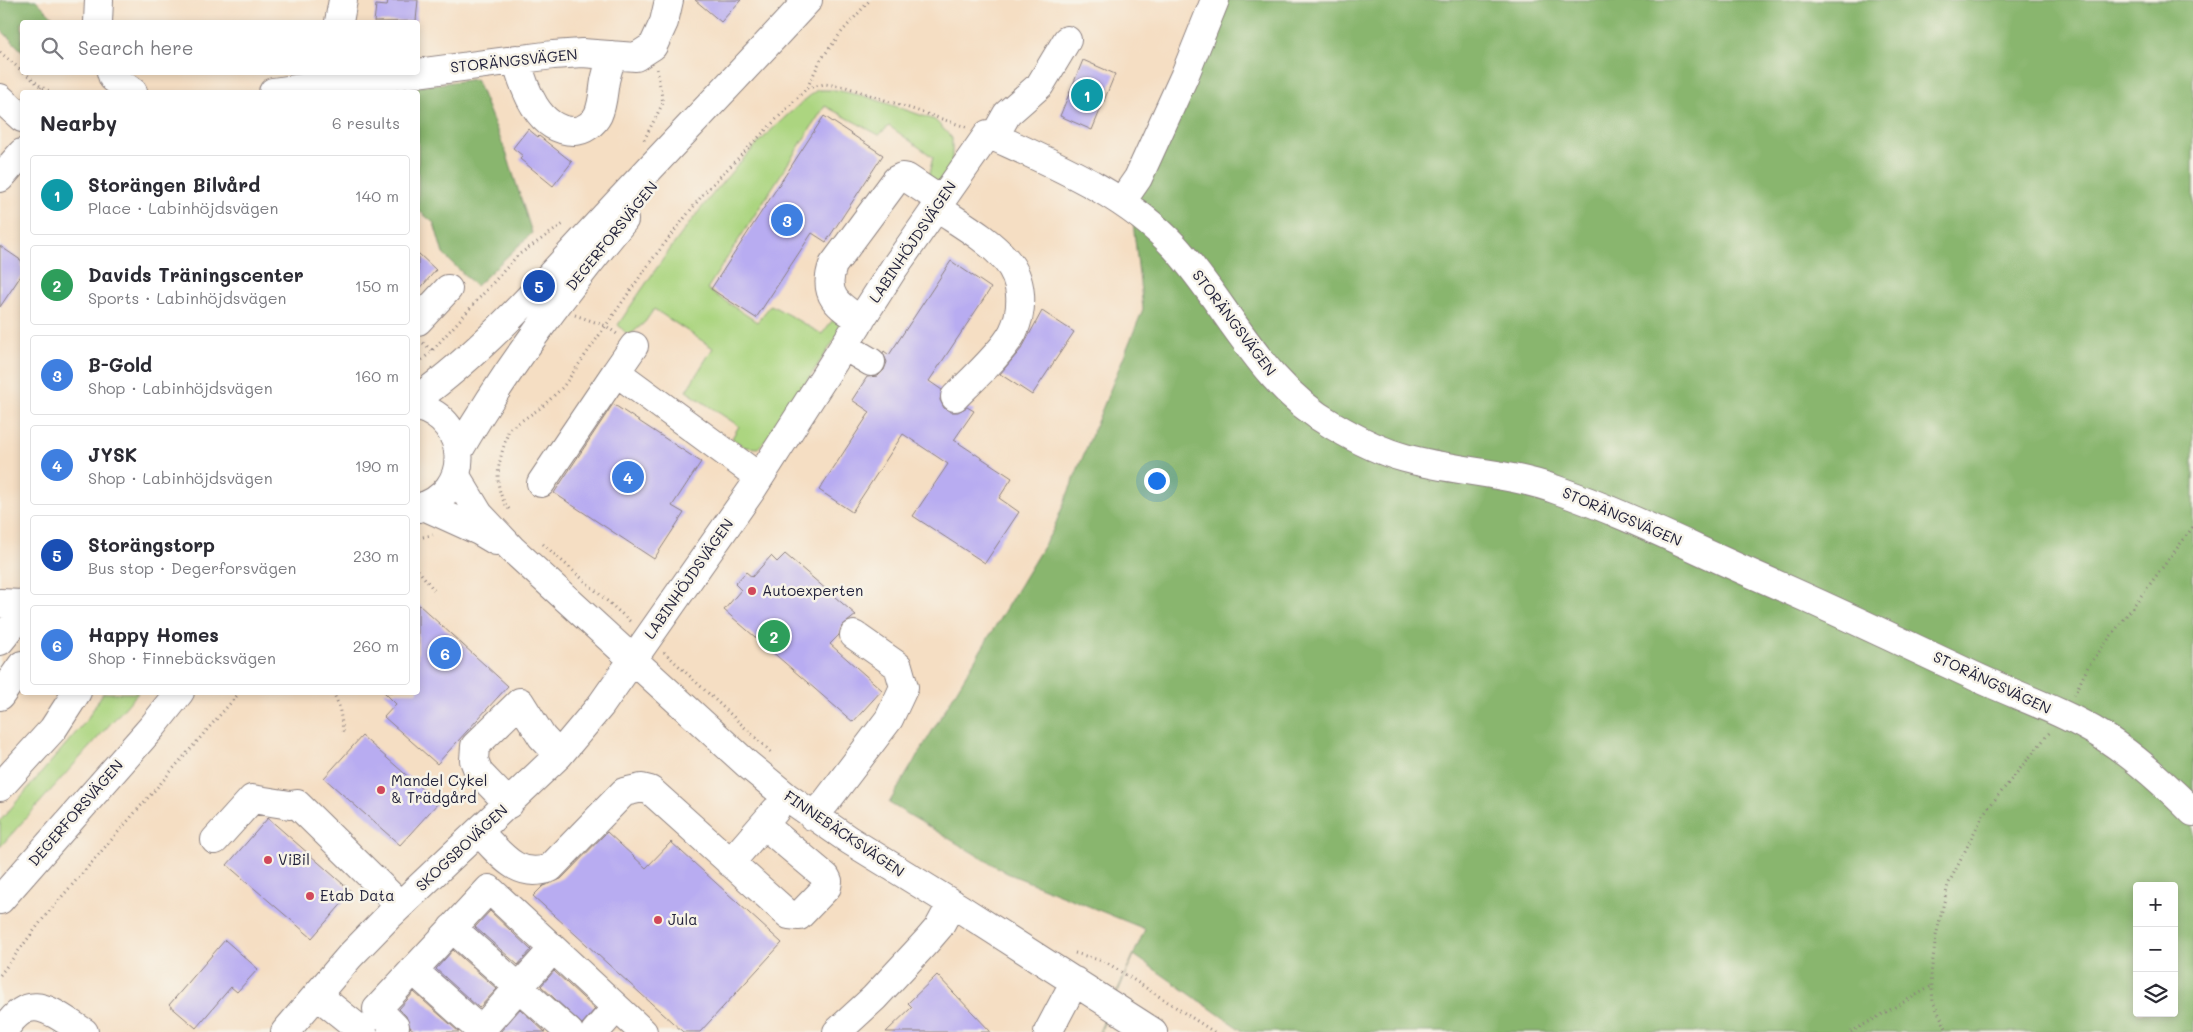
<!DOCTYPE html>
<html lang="en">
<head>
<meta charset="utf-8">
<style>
	:root { --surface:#fff; --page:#f2f2f3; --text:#2b2b33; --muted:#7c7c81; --line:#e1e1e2; --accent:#7c3aed }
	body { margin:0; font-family:Mali,sans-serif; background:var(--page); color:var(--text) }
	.controls { position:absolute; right:15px; bottom:15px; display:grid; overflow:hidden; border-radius:5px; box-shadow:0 2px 8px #0003 }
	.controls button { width:45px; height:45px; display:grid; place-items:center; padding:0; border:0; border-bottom:1px solid var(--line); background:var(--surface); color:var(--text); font:25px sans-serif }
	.you { position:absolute; left:1156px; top:480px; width:18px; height:18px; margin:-12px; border:4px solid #fff; border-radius:50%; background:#1a73e8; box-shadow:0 0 0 8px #1a73e833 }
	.badge { display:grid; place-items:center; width:32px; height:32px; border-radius:50%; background:var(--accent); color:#fff; font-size:16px; font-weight:700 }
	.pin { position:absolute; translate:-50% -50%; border:2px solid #fff; box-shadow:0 1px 5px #0006 }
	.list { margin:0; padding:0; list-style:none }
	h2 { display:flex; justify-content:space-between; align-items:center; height:65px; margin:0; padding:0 20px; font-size:21px }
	h2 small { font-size:16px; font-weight:400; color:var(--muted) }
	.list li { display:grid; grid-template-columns:32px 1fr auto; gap:15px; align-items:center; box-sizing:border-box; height:80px; margin:0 10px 10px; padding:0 10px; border:1px solid var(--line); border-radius:5px }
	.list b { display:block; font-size:19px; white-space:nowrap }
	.list p { margin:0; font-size:16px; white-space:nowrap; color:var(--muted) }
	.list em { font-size:16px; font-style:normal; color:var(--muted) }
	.icon { flex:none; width:28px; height:28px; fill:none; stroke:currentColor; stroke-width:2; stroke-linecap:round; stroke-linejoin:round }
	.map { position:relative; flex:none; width:2193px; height:1032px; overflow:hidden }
	.search { position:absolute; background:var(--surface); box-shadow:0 2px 8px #0003; left:20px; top:20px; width:400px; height:55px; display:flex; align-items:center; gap:12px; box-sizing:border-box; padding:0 18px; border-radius:5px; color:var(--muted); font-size:19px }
	.panel { position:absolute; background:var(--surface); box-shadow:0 2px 8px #0003; left:20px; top:90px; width:400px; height:605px; border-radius:5px }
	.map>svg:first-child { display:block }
</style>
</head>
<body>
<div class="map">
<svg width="2193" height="1032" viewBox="0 0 2193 1032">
	<rect width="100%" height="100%" fill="#f7f3e8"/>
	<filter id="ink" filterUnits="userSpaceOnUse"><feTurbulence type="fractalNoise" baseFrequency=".02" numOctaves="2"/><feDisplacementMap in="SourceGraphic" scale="10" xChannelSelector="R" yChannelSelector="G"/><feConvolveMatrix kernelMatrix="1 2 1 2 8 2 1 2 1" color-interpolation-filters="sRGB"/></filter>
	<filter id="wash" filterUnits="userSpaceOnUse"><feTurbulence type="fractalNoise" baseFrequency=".0096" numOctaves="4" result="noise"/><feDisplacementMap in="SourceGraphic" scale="20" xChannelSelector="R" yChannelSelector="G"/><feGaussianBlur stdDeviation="1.12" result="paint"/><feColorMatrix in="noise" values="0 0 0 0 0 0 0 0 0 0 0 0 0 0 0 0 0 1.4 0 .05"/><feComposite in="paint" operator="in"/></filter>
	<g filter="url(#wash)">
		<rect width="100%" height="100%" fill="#f5dec3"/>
		<path fill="#acd580" stroke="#677c5e" d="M817,90h19l32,7 67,23 17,18v25l-14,24 -10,-9 5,-21 -44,-31 -10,9 -54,-29 -118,183 50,33 14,-17 51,29 9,-12 8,-5 5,9 -74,110 -12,12 -14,-1 -12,-9 7,-12 -53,-35 27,-43 -59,-39 -9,13 -16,14 -11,-11c56,-85 118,-171 199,-235z
			M103,693h35l-138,154v-26l86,-100z"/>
		<path fill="#89b66e" stroke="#566c54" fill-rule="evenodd" d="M0,0h36l22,22h-36v29l-22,-22z
			M1225,0h968v1032h-949l-110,-77 -33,75 2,2h-4l46,-103 -138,-56 -118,-70 164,-273 90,-221 -11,-95zM2137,886h37v127h-37z
			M476,79l31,76 25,78 -56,53 -33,-32 -9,-31 -16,-13v-118h-41z"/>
		<g id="blocks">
			<path fill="#b8acf1" d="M388,0h30l-2,21 -42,1 2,-17 11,1z
				M695,0h46l-20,22z
				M1083,60l32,14 -23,56 -32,-14z
				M824,116l59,39 -57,87 -14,-9 -56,85 -45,-29z
				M528,129l10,8 1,-1 33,26 -19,24 -33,-27 3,-3 -10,-8z
				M0,246l22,15v13l-22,33z
				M418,253l18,17 -18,21z
				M951,261l40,27 -62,93 13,9 -2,10 4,8 7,4h7l9,-5 7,4 -20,29 58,38 -13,20 20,14 -34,51 -72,-47 35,-52 -45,-30 -51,78 -33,-22 51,-78 -18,-12 15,-23 11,-1 6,-6 3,-8 -4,-9 1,-2 5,4z
				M1042,311l32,21 -42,63 -32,-21 22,-26z
				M613,404l88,58 -29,44 12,7 -30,46 -100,-66z
				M785,554l71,61 -14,11 -3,9 -9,9 52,46 -29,32 -129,-112 17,-20 -6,-6 11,-12 6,5 19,-21 6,6z
				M418,604l90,82 -71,78 -53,-47 12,-13 -12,-12h34z
				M362,736l76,67 -38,42 -76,-67z
				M268,818l84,74 -40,46 -85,-73z
				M607,832l39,36 25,-26 111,101 -82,89h-17l-150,-136 10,-10 18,-7z
				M490,911l41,39 -13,15 -43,-38z
				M225,940l33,29 -21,23 -6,-5 -35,41 -27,-23z
				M453,950l44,39 -18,19 -43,-39z
				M554,971l41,38 -13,15 -41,-38z
				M937,975l54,57h-105l26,-25 -4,-4z
				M414,992l45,40h-43l-6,-5 -4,-11 -7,-7z
				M520,1009l25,23h-45z"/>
		</g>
	</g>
	<g filter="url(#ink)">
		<use href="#blocks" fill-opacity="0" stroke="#8c807f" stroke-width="1"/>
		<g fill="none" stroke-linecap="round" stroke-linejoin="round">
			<g stroke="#8c807f" stroke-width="30">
				<path id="minor" d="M98,22l1,-22
					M339,22l4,-22
					M516,59c8,29 22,72 58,72 10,0 20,-8 24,-16 5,-11 5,-23 7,-34 2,-9 5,-18 7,-26
					M111,72l2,6 20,14
					M273,92l280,-37 29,-2 54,4 17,-11 11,-24 5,-22
					M0,98l22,20
					M994,137l13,-23 33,-29 27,-45
					M0,178l22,-25
					M1122,201l16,-23 46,-101 31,-77
					M936,207c23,16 51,31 70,53 17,19 18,49 7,72 -10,20 -42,49 -58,65
					M861,320c-23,-14 -39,-25 -28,-55l63,-85 6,-3 5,1 33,22
					M418,321l30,-32
					M844,346l27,16
					M616,372l18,-26
					M456,476l23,38 33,35 235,215 40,33 62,43 112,69 192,123
					M541,483l75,-111 143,105
					M424,506l55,25 17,10
					M0,603l22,1
					M0,641l22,-27
					M0,696l22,-31
					M0,787l53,-58 24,-37
					M509,804l-30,-31 -5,-13 1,-14 45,-44 22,35 17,18
					M812,816l14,-14 63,-83 15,-32 -6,-21 -44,-31
					M479,832c21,21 38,48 71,36l74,-76 18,-4 8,2 139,125 10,1 28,-29 1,-6 -2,-4 -62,-52
					M215,840l37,-41 38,6 7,-1 103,101
					M730,863l45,-52
					M452,928l117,104
					M413,970l69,62
					M317,995l46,37
					M3,1032c27,-44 48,-20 81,0
					M285,1032l65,-76 39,-40 170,-161 42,-50 150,-214 143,-223 94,-134c65,30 137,59 187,113 55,61 84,136 159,179 22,13 45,25 71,32 50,14 103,14 152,32 72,25 139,60 209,90 69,30 137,63 206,95 42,20 89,35 129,60 34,21 64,49 92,77
					M391,1032l4,-5 -18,-18 112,-120 154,143
					M479,1032l74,-83
					M595,1032l21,-24
					M837,1032l37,-34 53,-57 12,-14 13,-24
					M1048,1032l27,-51"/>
			</g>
			<g stroke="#8c807f" stroke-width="30">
				<path id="major" d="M418,398c71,-51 130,-121 190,-185 66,-71 134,-141 200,-213
					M418,407c52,14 56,85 0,101
					M458,452c48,-83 105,-158 166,-232
					M0,900l153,-174 27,-34"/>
			</g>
			<path stroke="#8c807f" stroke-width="3" stroke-dasharray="1 4" stroke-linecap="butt" d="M0,52l22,19
				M24,72l17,15 11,5
				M807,88l18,-4 21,3 120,40
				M38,92l3,-5
				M644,140l19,-37 -6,-34
				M575,315l31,11 11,8
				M423,343l9,7
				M418,363l11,-9 89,-99 47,-32
				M509,509c-20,-25 -8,-53 0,-80l33,-22 21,-20 88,-126 53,-68 103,-105 13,-27 20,-27 30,-34
				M418,538l15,-3
				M543,544l89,79
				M418,570l16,20
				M664,652l107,100
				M333,692l6,14 5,29
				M2074,695l15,-30 104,-138
				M1075,953l31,9 108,70
				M0,975l46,-60 194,-223
				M1851,1032l81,-46
				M1948,1032l-15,-30 -2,-28 5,-38 12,-51 36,-72 66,-81"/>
			<use href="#minor" stroke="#fff" stroke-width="28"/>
			<use href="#major" stroke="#fff" stroke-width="28"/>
		</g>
	</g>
	<g fill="#d1495b" stroke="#f7f3e8" stroke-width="2">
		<circle cx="752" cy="591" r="5"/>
		<circle cx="381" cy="790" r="5"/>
		<circle cx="268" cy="860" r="5"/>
		<circle cx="310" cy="896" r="5"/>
		<circle cx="658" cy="920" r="5"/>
	</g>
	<g text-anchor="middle" stroke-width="5" stroke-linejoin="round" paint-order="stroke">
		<g font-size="15" fill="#22223b" stroke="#f7f3e8">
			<text transform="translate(514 61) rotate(-6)" y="5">STORÄNGSVÄGEN</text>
			<text transform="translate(612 236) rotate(-51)" y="5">DEGERFORSVÄGEN</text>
			<text transform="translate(913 242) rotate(-56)" y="5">LABINHÖJDSVÄGEN</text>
			<text transform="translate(1234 323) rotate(53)" y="5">STORÄNGSVÄGEN</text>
			<text transform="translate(1622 517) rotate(23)" y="5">STORÄNGSVÄGEN</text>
			<text transform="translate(689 579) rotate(-55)" y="5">LABINHÖJDSVÄGEN</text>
			<text transform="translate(1992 683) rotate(25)" y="5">STORÄNGSVÄGEN</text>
			<text transform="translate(76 813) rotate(-49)" y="5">DEGERFORSVÄGEN</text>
			<text transform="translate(844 834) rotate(34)" y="5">FINNEBÄCKSVÄGEN</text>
			<text transform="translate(462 848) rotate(-43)" y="5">SKOGSBOVÄGEN</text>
		</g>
		<g font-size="15" fill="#22223b" stroke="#f7f3e8" text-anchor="start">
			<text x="762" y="596">Autoexperten</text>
			<text x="391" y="786">Mandel Cykel<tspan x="391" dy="17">&amp; Trädgård</tspan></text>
			<text x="278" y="865">ViBil</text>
			<text x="320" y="901">Etab Data</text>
			<text x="668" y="925">Jula</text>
		</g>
	</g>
</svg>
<div class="controls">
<button>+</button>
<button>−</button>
<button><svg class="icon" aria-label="layers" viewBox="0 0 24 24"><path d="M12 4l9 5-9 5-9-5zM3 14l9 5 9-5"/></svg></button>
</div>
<div class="you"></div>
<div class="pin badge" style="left:1087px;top:95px;background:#0f9aa8">1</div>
<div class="pin badge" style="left:774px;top:636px;background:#2e9e5b">2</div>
<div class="pin badge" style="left:787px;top:220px;background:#3f7fe0">3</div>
<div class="pin badge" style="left:628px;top:477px;background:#3f7fe0">4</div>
<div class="pin badge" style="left:539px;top:286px;background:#1a4fb4">5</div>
<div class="pin badge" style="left:445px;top:653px;background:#3f7fe0">6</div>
<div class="search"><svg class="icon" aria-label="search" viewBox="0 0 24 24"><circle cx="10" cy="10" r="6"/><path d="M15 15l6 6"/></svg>Search here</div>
<section class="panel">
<h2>Nearby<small>6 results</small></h2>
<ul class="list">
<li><span class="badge" style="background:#0f9aa8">1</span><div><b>Storängen Bilvård</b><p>Place · Labinhöjdsvägen</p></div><em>140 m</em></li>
<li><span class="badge" style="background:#2e9e5b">2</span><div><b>Davids Träningscenter</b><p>Sports · Labinhöjdsvägen</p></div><em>150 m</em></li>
<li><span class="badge" style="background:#3f7fe0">3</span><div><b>B-Gold</b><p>Shop · Labinhöjdsvägen</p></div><em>160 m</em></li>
<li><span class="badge" style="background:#3f7fe0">4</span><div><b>JYSK</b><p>Shop · Labinhöjdsvägen</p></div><em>190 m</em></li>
<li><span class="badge" style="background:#1a4fb4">5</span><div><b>Storängstorp</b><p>Bus stop · Degerforsvägen</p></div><em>230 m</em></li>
<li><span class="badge" style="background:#3f7fe0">6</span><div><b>Happy Homes</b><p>Shop · Finnebäcksvägen</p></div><em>260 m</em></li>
</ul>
</section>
</div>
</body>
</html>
